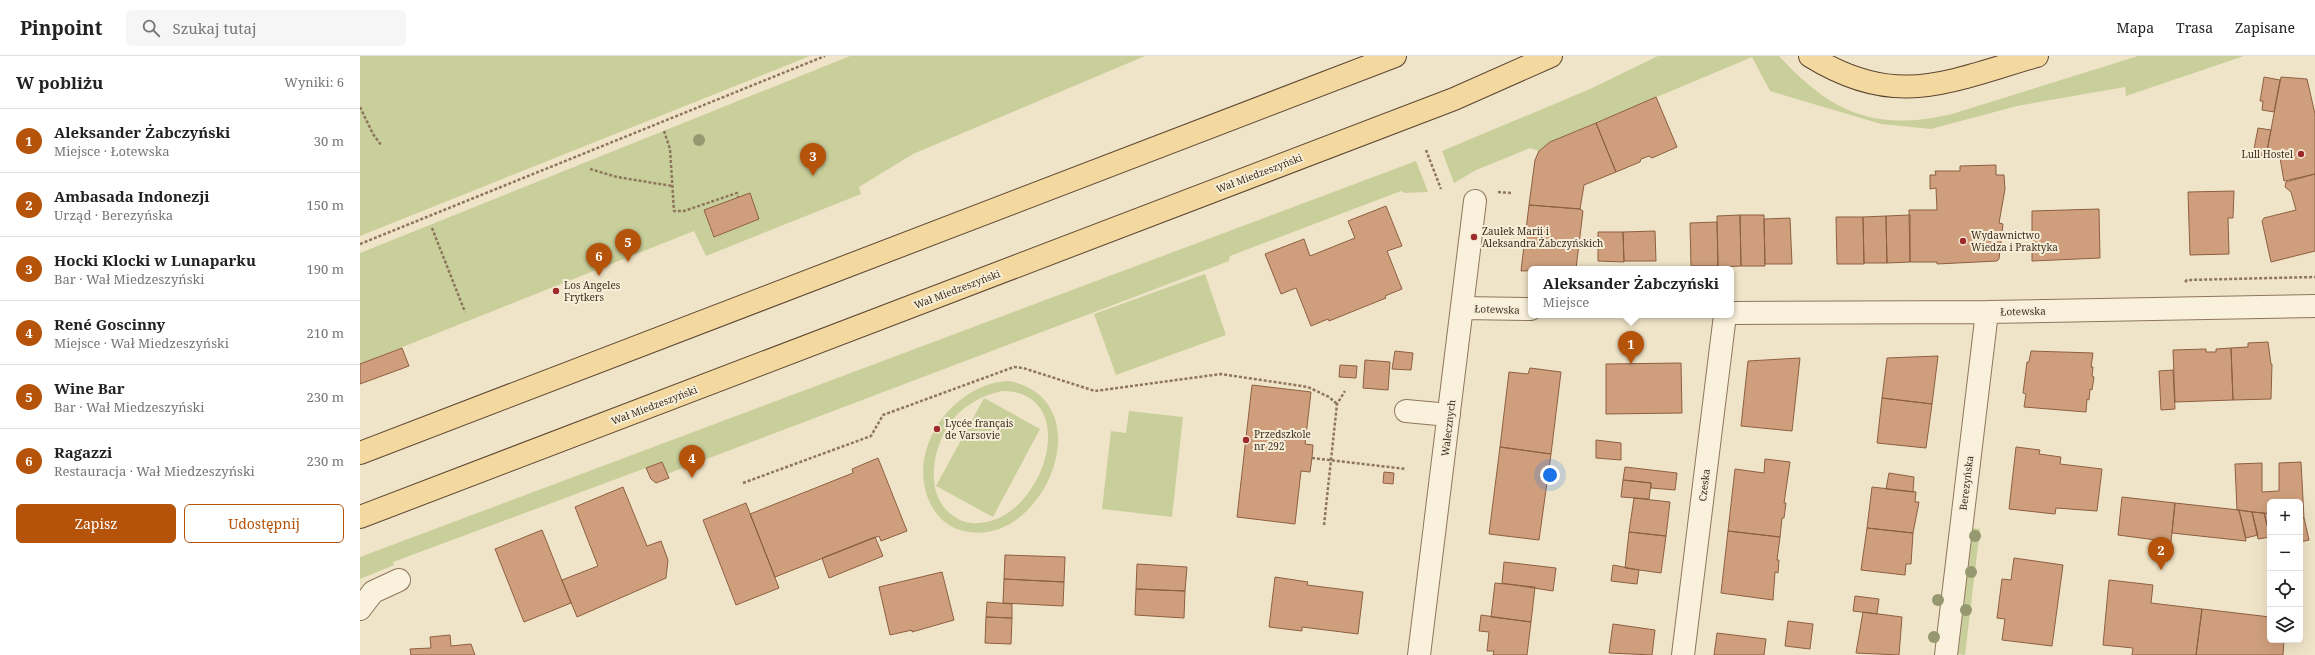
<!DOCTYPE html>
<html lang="pl">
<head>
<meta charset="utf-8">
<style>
	:root { --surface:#fff; --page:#f6f6f6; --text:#222; --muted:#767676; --line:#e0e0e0; --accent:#b45309 }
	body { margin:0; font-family:"Noto Serif",serif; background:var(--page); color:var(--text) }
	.controls { position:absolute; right:12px; bottom:12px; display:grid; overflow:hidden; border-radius:6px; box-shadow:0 4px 16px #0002 }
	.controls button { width:36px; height:36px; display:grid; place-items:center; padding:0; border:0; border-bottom:1px solid var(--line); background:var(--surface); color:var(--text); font:20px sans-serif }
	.you { position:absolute; left:1190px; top:419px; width:14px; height:14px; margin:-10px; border:3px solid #fff; border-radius:50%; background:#1a73e8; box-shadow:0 0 0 6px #1a73e833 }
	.badge { display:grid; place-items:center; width:26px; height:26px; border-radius:50%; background:var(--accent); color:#fff; font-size:13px; font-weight:700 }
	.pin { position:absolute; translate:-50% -33px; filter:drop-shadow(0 1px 2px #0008) }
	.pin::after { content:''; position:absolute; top:21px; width:14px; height:12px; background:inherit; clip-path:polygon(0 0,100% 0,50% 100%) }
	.popup { position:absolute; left:1168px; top:210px; width:206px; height:52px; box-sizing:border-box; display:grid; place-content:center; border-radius:6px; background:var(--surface); filter:drop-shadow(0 1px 3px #0005); font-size:13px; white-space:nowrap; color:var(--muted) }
	.popup b { font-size:15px; color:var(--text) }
	.popup::after { content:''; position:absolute; left:50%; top:100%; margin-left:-8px; border:8px solid transparent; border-top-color:var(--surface) }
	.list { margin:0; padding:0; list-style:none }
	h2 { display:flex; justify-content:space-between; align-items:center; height:52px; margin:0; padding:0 16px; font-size:17px }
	h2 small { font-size:13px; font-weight:400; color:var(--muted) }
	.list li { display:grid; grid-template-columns:26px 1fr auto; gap:12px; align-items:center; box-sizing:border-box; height:64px; padding:0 16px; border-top:1px solid var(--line) }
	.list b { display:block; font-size:15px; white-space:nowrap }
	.list p { margin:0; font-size:13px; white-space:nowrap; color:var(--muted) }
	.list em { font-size:13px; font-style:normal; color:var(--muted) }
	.actions { display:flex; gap:8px; padding:12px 16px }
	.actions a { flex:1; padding:9px 0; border:1px solid var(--accent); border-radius:6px; text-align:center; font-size:14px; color:var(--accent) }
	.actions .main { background:var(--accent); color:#fff }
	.icon { flex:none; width:22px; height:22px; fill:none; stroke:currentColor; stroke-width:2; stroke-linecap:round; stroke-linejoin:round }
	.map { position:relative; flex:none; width:1955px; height:599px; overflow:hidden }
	header { display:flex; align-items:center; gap:24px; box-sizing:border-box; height:56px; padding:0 20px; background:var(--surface); border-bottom:1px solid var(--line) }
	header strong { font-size:19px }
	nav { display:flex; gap:22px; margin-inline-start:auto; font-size:14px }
	.search { width:280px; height:36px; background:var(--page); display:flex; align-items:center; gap:10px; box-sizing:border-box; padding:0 14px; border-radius:6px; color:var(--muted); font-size:15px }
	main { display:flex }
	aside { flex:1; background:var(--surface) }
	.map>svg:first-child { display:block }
</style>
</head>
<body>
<header>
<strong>Pinpoint</strong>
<div class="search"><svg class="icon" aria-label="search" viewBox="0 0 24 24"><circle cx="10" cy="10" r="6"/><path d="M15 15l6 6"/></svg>Szukaj tutaj</div>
<nav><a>Mapa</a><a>Trasa</a><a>Zapisane</a></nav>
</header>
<main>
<aside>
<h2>W pobliżu<small>Wyniki: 6</small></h2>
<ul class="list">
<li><span class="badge">1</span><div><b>Aleksander Żabczyński</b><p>Miejsce · Łotewska</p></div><em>30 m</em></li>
<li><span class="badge">2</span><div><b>Ambasada Indonezji</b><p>Urząd · Berezyńska</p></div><em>150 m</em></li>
<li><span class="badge">3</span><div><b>Hocki Klocki w Lunaparku</b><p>Bar · Wał Miedzeszyński</p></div><em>190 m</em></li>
<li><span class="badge">4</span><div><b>René Goscinny</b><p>Miejsce · Wał Miedzeszyński</p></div><em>210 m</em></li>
<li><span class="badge">5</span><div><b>Wine Bar</b><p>Bar · Wał Miedzeszyński</p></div><em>230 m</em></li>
<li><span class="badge">6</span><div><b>Ragazzi</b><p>Restauracja · Wał Miedzeszyński</p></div><em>230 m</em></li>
</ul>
<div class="actions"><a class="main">Zapisz</a><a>Udostępnij</a></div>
</aside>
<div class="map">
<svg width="1955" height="599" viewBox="0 0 1955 599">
	<rect width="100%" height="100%" fill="#f0e4c8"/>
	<path fill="#c9cf9b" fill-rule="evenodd" d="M0,0h450l-450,180z
		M490,0h295l-232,98 -54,33 2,7 -155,62 -12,-25 -334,133v-111z
		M1298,0h121c53,57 95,76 173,58l186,-58h106l-118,40 -1,-9 -108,19 -86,23 -50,-5 -111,-33 -18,-34 -202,85 -11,9 -9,-3 -54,22 -22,13 -12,-32 148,-62z
		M1056,105l12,31 -23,1 -4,-2 -171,65 -1,5 -562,213 -5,-12 -269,100 1,3 -34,14v-22z
		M845,218l21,61 -110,40 -22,-61z
		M649,325c96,19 35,169 -45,150 -16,-3 -27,-14 -34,-28 -25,-53 23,-120 79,-122zM642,335c78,0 46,118 -15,131 -11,2 -22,2 -32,-5 -34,-21 -22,-75 0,-100 13,-14 29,-22 47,-26z
		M624,342l56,31 -47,88 -57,-31z
		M769,355l54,6 -11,100 -70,-8 9,-78 15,2z
		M1613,472l7,1 -15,126 -7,-1z"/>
	<path fill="#cf9f7d" stroke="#8d5f41" d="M1904,21l16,3 -6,32 -12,-2 1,-9h-3z
		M1921,21l26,2 8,35v60l-31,7 -4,-23 -14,-2z
		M1296,41l21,50 -25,11 -3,-2 -8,3 -1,3 -24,10 -20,-49z
		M1236,67l20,49 -32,13 -4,24 -51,-4 6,-45 4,-9 11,-9z
		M1898,72l13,2 -5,26 -13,-2z
		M1636,109v10h8l1,14 -6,34 4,1 -4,35 -2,2 -60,3v-2h-27l-1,-52h28l-1,-22 -6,1v-14h6l-1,-4h25v-5z
		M1955,118v77l-44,11 -9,-41 2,-3 32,-8 -5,-18 -6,-5 1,-5z
		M1874,135l-1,27h-5l1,36 -39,1 -2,-63z
		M390,137l9,26 -45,18 -10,-27z
		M1169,149l51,4 3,2 -7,58 -55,2z
		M1026,150l16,40 -15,5 15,38 -17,7 1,2 -57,23 -1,-2 -17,7 -15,-38 -15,6 -16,-40 39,-15 6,17 45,-18 -7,-17z
		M1739,153l1,49 -68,3v-50z
		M1380,159h24l1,51h-24z
		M1380,159l1,51 -23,1 -1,-51z
		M1550,159v47l-23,1 -1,-47z
		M1526,160l1,47h-23l-1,-46z
		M1476,161h27l1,47h-27z
		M1430,162l2,46h-27l-1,-45z
		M1357,166l1,44h-27l-1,-43z
		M1295,175l1,30h-32l-1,-29z
		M1238,176h25l1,30 -26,-1z
		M1908,286l3,22h1l-1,35 -38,1 -2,-52 17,-1v-4z
		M42,292l7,18 -49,18v-20z
		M1871,292l2,52 -58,2 -2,-52 33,-1v3h10v-3z
		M1035,295l18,2 -2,17 -19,-1z
		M1671,295l62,2 -2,14h2l-1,9 2,1 -2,13 -2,-1 -1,11 -2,-1 -1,13 -62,-5 2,-13 -3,-1 4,-31h2z
		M1578,300l-6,48 -50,-6 5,-40z
		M1440,302l-8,73 -51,-5 7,-65z
		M1005,304l25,2 -2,28 -25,-2z
		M1321,307l1,50 -76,1v-50z
		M980,309l17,1 -1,12 -17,-1z
		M1170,312l31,4 -10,82 -51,-7 9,-75 19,2z
		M1813,314l2,39 -14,1 -2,-39z
		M892,329l59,7 -6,52 8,1 -1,13 -2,14 -9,-1 -6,53 -58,-7z
		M1522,342l50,6 -6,44 -49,-5z
		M1236,384l25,3v17l-25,-2z
		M1140,391l51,7 -12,86 -50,-6z
		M1656,391l24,3 -1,4 22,3 -1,7 42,5 -5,42 -41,-3 -1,6 -46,-5z
		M518,402l29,73 -26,10 -2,-5 -104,41 -25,-63 103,-41 -1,-4z
		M1405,403l25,3 -6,41h2l-2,15h-2l-2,19 -52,-6 7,-62 29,4z
		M302,406l7,16 -13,5 -5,-4 -5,-11z
		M1941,406l3,56 -4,-1v-15h-30v12l-33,-4 -2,-46 27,-1v29l17,-1v-28z
		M1265,411l52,6 -2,17 -24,-2v-5l-28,-3z
		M1024,416l10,1 -1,11 -10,-1z
		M1529,417l25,4 -1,15 -27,-3z
		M1263,424l28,3 -2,16 -28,-2z
		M263,431l24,59 14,-5 7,19 -2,18 -89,39 -15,-37 36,-14 -23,-59z
		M1512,431l44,5 -1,10h4l-6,31 -46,-5z
		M1762,441l53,6 -4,39 -53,-7z
		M1274,442l36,4 -4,34 -37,-4z
		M386,447l33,85 -43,17 -33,-85z
		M1815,447l64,7 7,31 -74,-8z
		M1879,454l13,2 6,23 -12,3z
		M1892,456l12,1 6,24 -12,2z
		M1904,457l6,1v22z
		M1940,461l4,1 5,22 -9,2z
		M1507,472l46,5 -2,31h-5l-1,11 -44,-5z
		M182,474l29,73 -47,19 -29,-73z
		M1368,475l52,6 -3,23h2l-1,13 -3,-1 -2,28 -52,-7z
		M1269,476l37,4 -5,37 -36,-5z
		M515,481l8,19 -54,22 -7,-20z
		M645,499l60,2 -1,25 -60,-3z
		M1654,502l49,7 -11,81 -50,-6 3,-21 -8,-1 5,-39 9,1z
		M1144,506l52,6 -3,23 -51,-8z
		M777,508l50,3 -2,24 -49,-2z
		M1253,509l26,5 -2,14 -26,-3z
		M582,516l12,48 -42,12v-2l-22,5 -11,-48z
		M915,521l33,5 -1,3 56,7 -5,42 -56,-7v4l-33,-4z
		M644,523l60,3 -1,24 -60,-3z
		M1749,524l44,5 -2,18 51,6 -6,46h-64l1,-7 -30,-3z
		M1135,527l40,4 -4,35 -40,-5z
		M776,533l49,2 -1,27 -49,-3z
		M1495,540l24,3 -2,15 -24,-3z
		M627,546l25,2v14l-26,-1z
		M1842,553l68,8v23h14l-1,15h-87z
		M1503,556l39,5 -3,38 -43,-2z
		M1121,559l50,7 -4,33h-34l1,-4h-7l2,-19 -10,-1z
		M626,561l26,1 -1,26 -26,-1z
		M1428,565l25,3 -3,25 -25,-3z
		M1253,568l42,6 -3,25 -43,-2z
		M1357,577l49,6 -2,16h-50z
		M90,579l1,11 20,-2 4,11h-64l-1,-6 21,-1 -1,-11z"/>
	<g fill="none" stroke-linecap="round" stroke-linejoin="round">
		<g stroke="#8d765c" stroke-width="24">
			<path id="minor" d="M1103,252l68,1
				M1371,257l256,-1 328,-6
				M1046,355l43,4
				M0,553l13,-17 26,-12
				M1059,599l56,-454
				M1323,599l42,-340
				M1586,599l41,-343"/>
		</g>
		<g stroke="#5b4430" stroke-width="24">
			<path id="major" d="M1450,0c87,54 138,25 227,0
				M0,397l1035,-397
				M0,461l1094,-418 97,-43"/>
		</g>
		<path stroke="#8d765c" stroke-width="2.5" stroke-dasharray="3 2" stroke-linecap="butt" d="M0,51l13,27 8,11
			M304,75l6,18 4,62h10l53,-18 1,4
			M1066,94l15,39
			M230,113l27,8 55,9
			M1138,136l13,1
			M72,172l33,84
			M0,188l465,-188
			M1825,226l2,-2 128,-3
			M952,402l94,11
			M383,427l128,-47 12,-21 131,-48 9,1 72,23 126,-17 87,13 21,10 8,7
			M964,469l13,-121 8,-13"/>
		<use href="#minor" stroke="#faf1dc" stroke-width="22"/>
		<use href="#major" stroke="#f3d9a0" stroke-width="22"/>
	</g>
	<g fill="#96986f">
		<circle cx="339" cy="84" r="6"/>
		<circle cx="1615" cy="480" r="6"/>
		<circle cx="1611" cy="516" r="6"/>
		<circle cx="1578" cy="544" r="6"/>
		<circle cx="1606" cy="554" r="6"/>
		<circle cx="1574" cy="581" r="6"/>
	</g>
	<g fill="#9e2a2b" stroke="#f7eed8" stroke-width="1.5">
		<circle cx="1941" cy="98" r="4"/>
		<circle cx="1114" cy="181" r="4"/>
		<circle cx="1603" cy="185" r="4"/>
		<circle cx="196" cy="235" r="4"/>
		<circle cx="577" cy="373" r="4"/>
		<circle cx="886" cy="384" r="4"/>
	</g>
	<g text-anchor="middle" stroke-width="4" stroke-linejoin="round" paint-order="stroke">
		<g font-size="10" fill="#3d2e20" stroke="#f7eed8" text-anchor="start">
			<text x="1933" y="102" text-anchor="end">Lull Hostel</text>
			<text x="1122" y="179">Zaułek Marii i<tspan x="1122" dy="12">Aleksandra Żabczyńskich</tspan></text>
			<text x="1611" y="183">Wydawnictwo<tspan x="1611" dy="12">Wiedza i Praktyka</tspan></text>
			<text x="204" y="233">Los Angeles<tspan x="204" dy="12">Frytkers</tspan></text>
			<text x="585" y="371">Lycée français<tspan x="585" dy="12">de Varsovie</tspan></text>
			<text x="894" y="382">Przedszkole<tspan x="894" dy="12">nr 292</tspan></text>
		</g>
		<g font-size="10" fill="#3d2e20" stroke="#f7eed8">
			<text transform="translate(899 117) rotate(-21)" y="4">Wał Miedzeszyński</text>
			<text transform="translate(597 233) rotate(-21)" y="4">Wał Miedzeszyński</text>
			<text transform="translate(1137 253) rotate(2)" y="4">Łotewska</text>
			<text transform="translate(1663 255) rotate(-1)" y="4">Łotewska</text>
			<text transform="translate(294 349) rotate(-21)" y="4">Wał Miedzeszyński</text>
			<text transform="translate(1088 372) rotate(-83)" y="4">Walecznych</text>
			<text transform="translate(1606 427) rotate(-83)" y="4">Berezyńska</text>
			<text transform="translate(1344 429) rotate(-83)" y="4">Czeska</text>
		</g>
	</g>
</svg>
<div class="controls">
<button>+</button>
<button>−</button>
<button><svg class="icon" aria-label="locate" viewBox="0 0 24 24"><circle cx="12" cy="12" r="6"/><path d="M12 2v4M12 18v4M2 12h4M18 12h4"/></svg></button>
<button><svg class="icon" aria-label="layers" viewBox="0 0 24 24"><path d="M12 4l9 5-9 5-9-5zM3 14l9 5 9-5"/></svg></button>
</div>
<div class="you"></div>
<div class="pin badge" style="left:1271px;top:308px">1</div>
<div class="popup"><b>Aleksander Żabczyński</b>Miejsce</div>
<div class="pin badge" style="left:1801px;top:514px">2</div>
<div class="pin badge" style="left:453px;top:120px">3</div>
<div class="pin badge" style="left:332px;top:422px">4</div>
<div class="pin badge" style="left:268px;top:206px">5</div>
<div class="pin badge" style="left:239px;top:220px">6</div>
</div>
</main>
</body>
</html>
